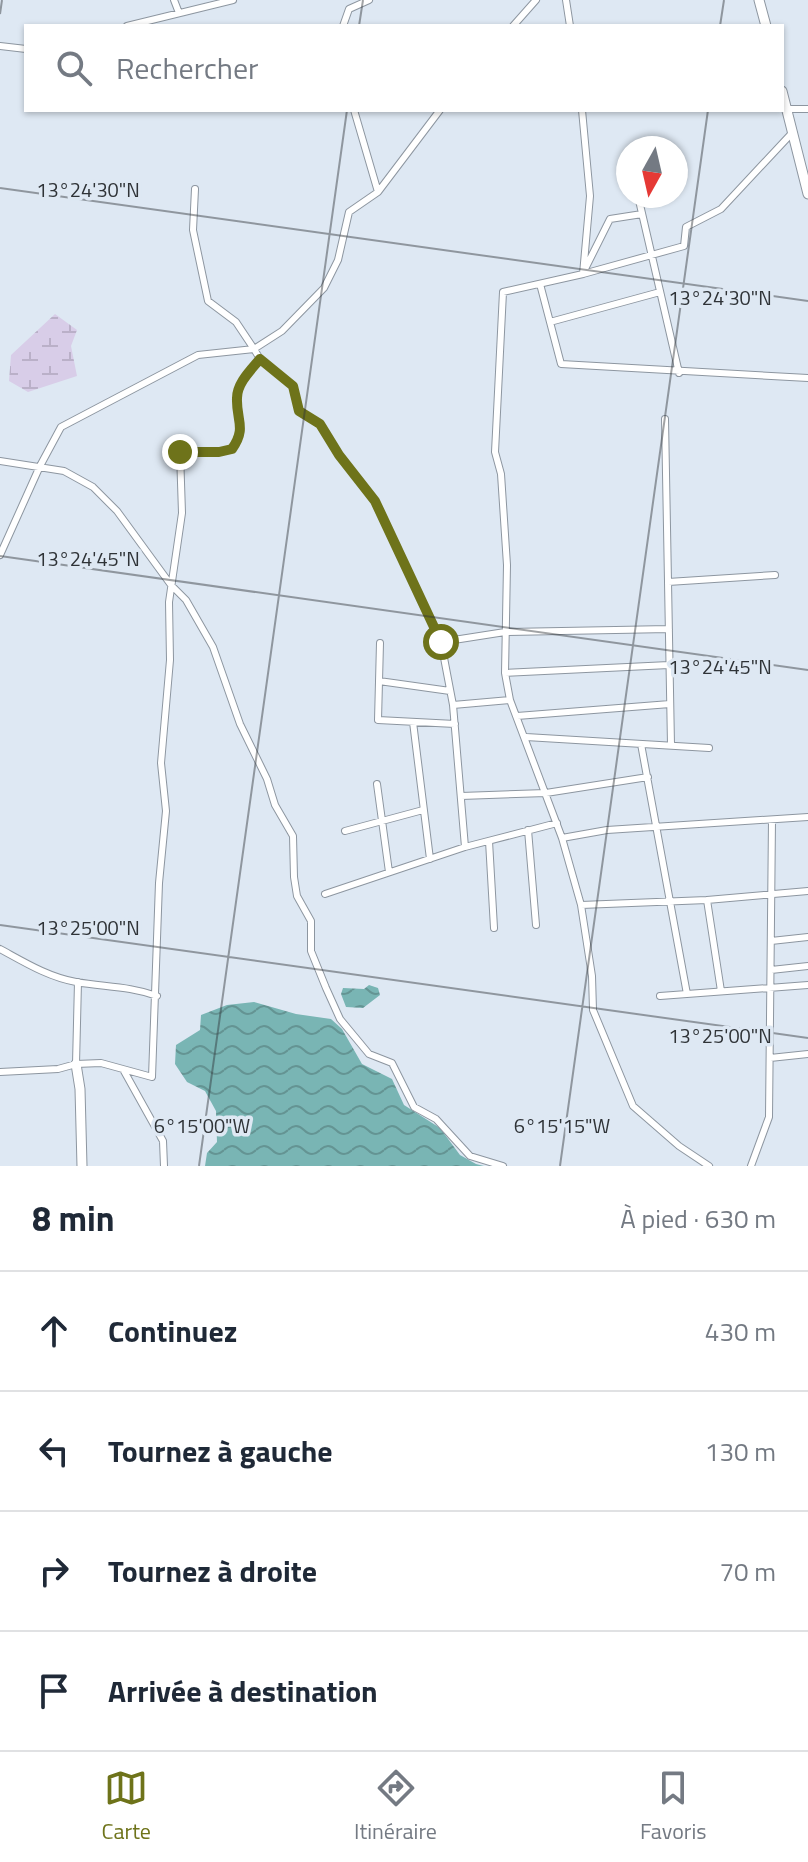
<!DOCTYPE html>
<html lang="fr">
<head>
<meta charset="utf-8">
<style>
	:root { --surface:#fff; --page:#f6f6f7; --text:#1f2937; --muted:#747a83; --line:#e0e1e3; --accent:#6e731a }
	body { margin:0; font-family:"Titillium Web",sans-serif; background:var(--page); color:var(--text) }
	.compass { position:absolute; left:616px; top:136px; width:72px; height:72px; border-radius:50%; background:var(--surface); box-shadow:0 2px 6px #0004; rotate:188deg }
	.stop { position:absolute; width:24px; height:24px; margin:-18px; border:6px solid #6e731a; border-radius:50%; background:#fff }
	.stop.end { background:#6e731a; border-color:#fff; box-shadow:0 2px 8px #0008 }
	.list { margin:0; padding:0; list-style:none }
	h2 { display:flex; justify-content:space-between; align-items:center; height:104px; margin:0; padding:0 32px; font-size:34px }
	h2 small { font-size:26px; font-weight:400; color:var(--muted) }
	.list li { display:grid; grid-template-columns:52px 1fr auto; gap:24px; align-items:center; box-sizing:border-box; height:120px; padding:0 32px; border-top:2px solid var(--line) }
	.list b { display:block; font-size:30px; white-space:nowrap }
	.list em { font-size:26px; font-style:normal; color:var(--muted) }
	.icon { flex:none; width:44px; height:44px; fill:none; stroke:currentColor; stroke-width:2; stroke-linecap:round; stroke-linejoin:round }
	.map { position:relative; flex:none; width:808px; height:1166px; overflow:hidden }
	.search { position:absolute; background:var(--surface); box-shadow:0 2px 6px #0004; left:24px; right:24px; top:24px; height:88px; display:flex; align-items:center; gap:20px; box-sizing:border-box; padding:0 28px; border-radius:0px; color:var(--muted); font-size:30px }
	.sheet { height:584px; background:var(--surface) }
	nav { display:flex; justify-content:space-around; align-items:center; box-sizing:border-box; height:112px; border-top:2px solid var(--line); background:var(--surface); font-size:22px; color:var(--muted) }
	nav a { display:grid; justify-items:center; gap:4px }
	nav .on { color:var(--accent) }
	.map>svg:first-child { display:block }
</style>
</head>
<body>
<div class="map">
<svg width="808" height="1166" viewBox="0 0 808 1166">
	<defs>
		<pattern id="wetland-marsh" width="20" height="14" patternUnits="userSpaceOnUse" patternTransform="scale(2)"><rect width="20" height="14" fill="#d8cde8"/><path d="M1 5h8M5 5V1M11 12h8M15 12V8" fill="none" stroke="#bab0c8"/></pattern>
		<pattern id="water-waves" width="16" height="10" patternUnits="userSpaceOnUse" patternTransform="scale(2)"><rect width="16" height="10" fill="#79b5b4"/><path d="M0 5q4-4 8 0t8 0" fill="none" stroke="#649493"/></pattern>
	</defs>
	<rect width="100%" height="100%" fill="#dee8f3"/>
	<path fill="url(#wetland-marsh)" d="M55,314l22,16 -6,16 6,30 -49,16 -19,-11 2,-26z"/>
	<path fill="url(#water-waves)" d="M369,985l9,3 2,7 -17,13 -17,-1 -5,-13 2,-6 21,1z
		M254,1002l42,12 35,5 11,10 20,35 30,15 12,26 36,23 20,27 16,9 8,2h-279l2,-13 10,-11 -1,-31 -11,-20 -18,-9 -12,-18 1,-19 24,-15 1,-15 26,-10z"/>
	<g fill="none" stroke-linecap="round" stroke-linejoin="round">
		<g stroke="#8d96a0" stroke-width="8">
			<path id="street" d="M174,0l5,13
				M566,0l4,26
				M127,26l106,-26
				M343,26l6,-17 20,-9
				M513,26l23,-26
				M0,46l26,3
				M786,109h22
				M582,110l8,86 -7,78
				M195,189l-2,41 15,71 28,21 18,27 28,-18 42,-43 14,-28 11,-48 29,-20 -24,-82
				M378,192l62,-82
				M638,196l41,177
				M585,269l25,-50 32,-5
				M540,284l21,80 247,14
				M550,322l110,-30
				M665,419l6,326
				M0,461l64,10 29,16 24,24 54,74 15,15 27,47 27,77 27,55 8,26 18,31 1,41 3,19 14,25v30l15,37 14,31 29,35 23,9 22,44 22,12 34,37 33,10
				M0,555l40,-89 21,-39 137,-72 56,-6 6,10 33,27 6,25 21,13 19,31 36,46 66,141 12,63 12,142
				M668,582l107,-7
				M441,642l64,-10 164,-3
				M380,643l-2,77 77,4
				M505,673l164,-8
				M379,681l71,10
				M453,705l57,-5
				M517,716l153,-12
				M413,722l17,137
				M526,737l183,11
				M641,744l46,250
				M377,784l12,88
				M461,796l85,-3 102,-16
				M528,830l8,95
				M345,831l78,-21
				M562,838l45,-8 201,-13
				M489,841l5,87
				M325,894l140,-47 92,-24
				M707,900l14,91
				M581,905l126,-5 101,-9
				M771,941l37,-4
				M0,949c24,13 48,28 76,33 28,5 53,4 81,14
				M771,970l37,-4
				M660,996l148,-11
				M770,1058l38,-4
				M76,1064l2,-82
				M124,1071l39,70 1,25
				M0,1072l58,-3 18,-5 25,-1 51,14 7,-194 7,-72 -5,-48 9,-103 -1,-58 13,-89 -2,-61h39l13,-3c14,-21 4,-29 5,-51 0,-15 14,-28 23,-39
				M709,1166l-30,-20 -46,-40 -40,-96 -1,-34 -11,-71 -19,-67 -52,-138 -5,-27 2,-108 -6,-91 -6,-22 8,-160 80,-18 101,-28 2,-19 35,-18 71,-76
				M751,1166l18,-49 3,-297"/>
		</g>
		<g stroke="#8d96a0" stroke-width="11">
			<path id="secondary" d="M759,0l7,26
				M782,91l26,103
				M76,1064l4,25 2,77"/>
		</g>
		<use href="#street" stroke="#fff" stroke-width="6"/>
		<use href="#secondary" stroke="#fff" stroke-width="9"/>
	</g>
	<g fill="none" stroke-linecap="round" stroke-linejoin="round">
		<path stroke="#6e731a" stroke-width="10" d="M180,452h39l13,-3c15,-21 4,-29 5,-51 0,-15 14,-28 23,-39l33,27 6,25 21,13 19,31 36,46 66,141"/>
	</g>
	<path fill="none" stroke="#2f3337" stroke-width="2" stroke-opacity="0.45" d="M0,14l2,-14M359,26l4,-26M720,26l4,-26M0,188l808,113M0,556l808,114M0,925l808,113M199,1166l148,-1056M560,1166l148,-1056"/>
	<g font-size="20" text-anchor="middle" fill="#2f3337" stroke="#dee8f3" stroke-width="7" stroke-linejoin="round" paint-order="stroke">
		<text x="88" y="197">13°24'30"N</text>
		<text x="720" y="305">13°24'30"N</text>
		<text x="88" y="566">13°24'45"N</text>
		<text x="720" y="674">13°24'45"N</text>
		<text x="88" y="935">13°25'00"N</text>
		<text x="720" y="1043">13°25'00"N</text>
		<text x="202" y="1133">6°15'00"W</text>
		<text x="562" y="1133">6°15'15"W</text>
	</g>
</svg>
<svg class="compass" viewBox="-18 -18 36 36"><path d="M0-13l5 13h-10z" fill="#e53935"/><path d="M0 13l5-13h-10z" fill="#747a83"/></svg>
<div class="stop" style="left:441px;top:642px"></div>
<div class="stop end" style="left:180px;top:452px"></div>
<div class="search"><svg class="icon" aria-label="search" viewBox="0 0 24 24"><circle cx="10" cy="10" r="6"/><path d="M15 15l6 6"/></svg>Rechercher</div>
</div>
<section class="sheet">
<h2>8 min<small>À pied · 630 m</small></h2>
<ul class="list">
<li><svg class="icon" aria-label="ahead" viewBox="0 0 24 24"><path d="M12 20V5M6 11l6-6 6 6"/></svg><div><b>Continuez</b></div><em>430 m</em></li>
<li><svg class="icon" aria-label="left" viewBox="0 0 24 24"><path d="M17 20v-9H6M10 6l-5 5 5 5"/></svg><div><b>Tournez à gauche</b></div><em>130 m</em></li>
<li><svg class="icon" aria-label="right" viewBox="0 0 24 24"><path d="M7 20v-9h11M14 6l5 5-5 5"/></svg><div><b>Tournez à droite</b></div><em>70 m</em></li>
<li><svg class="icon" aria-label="arrive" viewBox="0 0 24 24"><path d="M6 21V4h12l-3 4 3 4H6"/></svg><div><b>Arrivée à destination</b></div></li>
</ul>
</section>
<nav>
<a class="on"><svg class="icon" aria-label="map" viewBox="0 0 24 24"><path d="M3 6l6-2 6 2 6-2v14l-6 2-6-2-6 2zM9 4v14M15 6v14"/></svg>Carte</a>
<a><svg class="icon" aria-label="directions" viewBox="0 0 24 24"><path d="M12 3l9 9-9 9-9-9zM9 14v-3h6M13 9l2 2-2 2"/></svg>Itinéraire</a>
<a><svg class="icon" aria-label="saved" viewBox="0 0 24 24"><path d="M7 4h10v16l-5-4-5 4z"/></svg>Favoris</a>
</nav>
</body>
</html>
